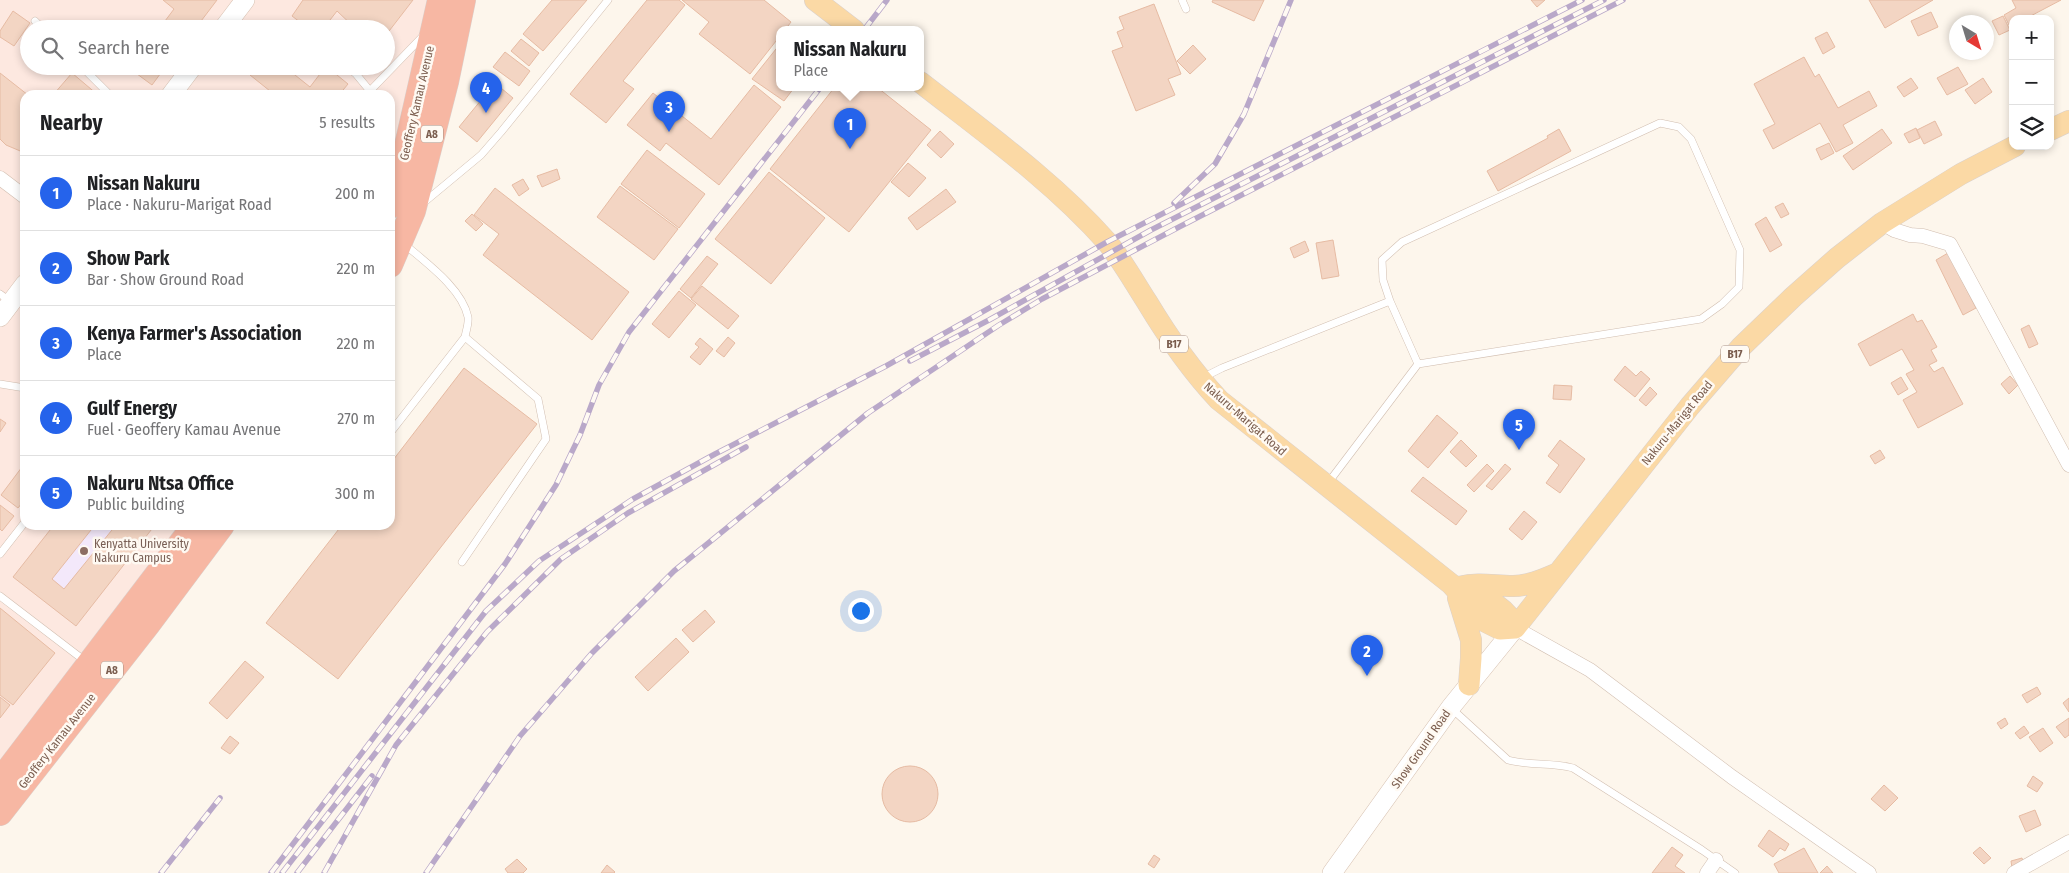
<!DOCTYPE html>
<html lang="en">
<head>
<meta charset="utf-8">
<style>
	:root { --surface:#fff; --page:#f6f6f6; --text:#202124; --muted:#757577; --line:#e0e0e0; --accent:#2563eb }
	body { margin:0; font-family:"Fira Sans Condensed",sans-serif; background:var(--page); color:var(--text) }
	.controls { position:absolute; right:15px; top:15px; display:grid; overflow:hidden; border-radius:10px; box-shadow:0 2px 8px #0003 }
	.controls button { width:45px; height:45px; display:grid; place-items:center; padding:0; border:0; border-bottom:1px solid var(--line); background:var(--surface); color:var(--text); font:25px sans-serif }
	.compass { position:absolute; left:1949px; top:15px; width:45px; height:45px; border-radius:50%; background:var(--surface); box-shadow:0 2px 8px #0003; rotate:142deg }
	.you { position:absolute; left:860px; top:610px; width:18px; height:18px; margin:-12px; border:4px solid #fff; border-radius:50%; background:#1a73e8; box-shadow:0 0 0 8px #1a73e833 }
	.badge { display:grid; place-items:center; width:32px; height:32px; border-radius:50%; background:var(--accent); color:#fff; font-size:16px; font-weight:700 }
	.pin { position:absolute; translate:-50% -41px; filter:drop-shadow(0 1px 2px #0008) }
	.pin::after { content:''; position:absolute; top:26px; width:18px; height:15px; background:inherit; clip-path:polygon(0 0,100% 0,50% 100%) }
	.popup { position:absolute; left:776px; top:26px; width:148px; height:65px; box-sizing:border-box; display:grid; place-content:center; border-radius:10px; background:var(--surface); filter:drop-shadow(0 1px 4px #0005); font-size:16px; white-space:nowrap; color:var(--muted) }
	.popup b { font-size:19px; color:var(--text) }
	.popup::after { content:''; position:absolute; left:50%; top:100%; margin-left:-10px; border:10px solid transparent; border-top-color:var(--surface) }
	.list { margin:0; padding:0; list-style:none }
	h2 { display:flex; justify-content:space-between; align-items:center; height:65px; margin:0; padding:0 20px; font-size:21px }
	h2 small { font-size:16px; font-weight:400; color:var(--muted) }
	.list li { display:grid; grid-template-columns:32px 1fr auto; gap:15px; align-items:center; box-sizing:border-box; height:75px; padding:0 20px; border-top:1px solid var(--line) }
	.list b { display:block; font-size:19px; white-space:nowrap }
	.list p { margin:0; font-size:16px; white-space:nowrap; color:var(--muted) }
	.list em { font-size:16px; font-style:normal; color:var(--muted) }
	.icon { flex:none; width:28px; height:28px; fill:none; stroke:currentColor; stroke-width:2; stroke-linecap:round; stroke-linejoin:round }
	.map { position:relative; flex:none; width:2069px; height:873px; overflow:hidden }
	.search { position:absolute; background:var(--surface); box-shadow:0 2px 8px #0003; left:20px; top:20px; width:375px; height:55px; display:flex; align-items:center; gap:12px; box-sizing:border-box; padding:0 18px; border-radius:28px; color:var(--muted); font-size:19px }
	.panel { position:absolute; background:var(--surface); box-shadow:0 2px 8px #0003; left:20px; top:90px; width:375px; height:440px; border-radius:15px }
	.map>svg:first-child { display:block }
</style>
</head>
<body>
<div class="map">
<svg width="2069" height="873" viewBox="0 0 2069 873">
	<rect width="100%" height="100%" fill="#fdf6ec"/>
	<path fill="#fde8e0" fill-rule="evenodd" d="M0,0h444l-54,203v-108h-365v430h171l-196,253zM29,29h357v37h-357z"/>
	<path fill="#f3e8fa" d="M54,525h101l-79,101 -63,-49z"/>
	<path fill="#f3d5c3" stroke="#e6bba3" d="M163,0h54l-22,29h-36l15,-20z
		M303,0h110l-27,35v-6h-30l-19,-18 -14,18h-14l-17,-13z
		M552,0h35l-44,51 -20,-17z
		M647,0h32l6,5 -62,76 11,8 -28,34 -36,-29z
		M682,0h82l27,22 -6,8h-5v6l-30,38 -51,-40 10,-12z
		M1213,0h51l-10,21 -42,-19z
		M1531,0h14l-8,7z
		M1869,0h64l-48,28z
		M2012,0h49l-36,19h-12v6l-3,2 -6,-12 12,-7z
		M1154,4l27,70 -13,5 7,16 -39,16 -24,-60 11,-4 -6,-15 7,-3 -5,-12z
		M13,11l17,12 -16,23 -14,-9v-6z
		M1931,12l7,15 -20,9 -7,-15z
		M2003,16l7,14 -11,5 -7,-14z
		M1827,32l8,15 -12,7 -8,-16z
		M521,39l18,14 -10,13 -18,-15z
		M780,44v44h14l-10,13 -32,-22z
		M1193,45l13,14 -16,15 -13,-13z
		M505,52l25,19 -11,15 -26,-19z
		M1804,57l11,20 4,-3 19,34 31,-17 8,15 -34,19 10,18 -17,9 -16,-29 -47,26 -10,-19 12,-6 -21,-40z
		M130,66h36l-14,19 -23,-17z
		M257,66h37l-4,5 20,16 16,-21 22,18 -9,11h-64l-25,-20z
		M1958,67l10,17 -21,11 -10,-17z
		M0,73l28,22h-3v58l-19,-8 -6,-6z
		M72,73l26,22h-45z
		M1911,78l7,10 -14,9 -7,-10z
		M1983,78l9,14 -17,12 -10,-14z
		M495,83l18,15 -36,44 -18,-15z
		M754,85l27,22 -62,78 -53,-42 -6,8 -33,-26 26,-32 58,46z
		M834,88h44l53,42 -82,102 -79,-63z
		M1935,121l7,14 -18,9 -7,-14z
		M1916,128l4,10 -11,5 -5,-9z
		M1559,129l12,22 -73,40 -11,-20 61,-33 -1,-2z
		M1882,129l10,14 -39,27 -10,-14z
		M940,131l14,13 -13,14 -14,-13z
		M1829,143l5,10 -13,7 -5,-11z
		M647,150l58,44 -26,34 -58,-44z
		M908,163l18,15 -17,19 -18,-15z
		M557,169l3,10 -18,8 -5,-11z
		M769,172l56,46 -54,66 -56,-45z
		M523,179l6,10 -10,7 -7,-11z
		M620,186l58,43 -24,31 -57,-43z
		M495,188l134,104 -37,48 -109,-85 16,-21 -25,-19z
		M946,189l10,13 -39,28 -9,-12z
		M1783,203l6,11 -8,4 -6,-11z
		M472,214l11,10 -7,7 -11,-10z
		M1766,217l16,28 -12,7 -15,-28z
		M1333,240l6,36 -17,3 -6,-36z
		M1305,241l4,10 -15,7 -4,-10z
		M1948,253l28,55 -13,7 -27,-55z
		M707,256l11,8 -27,34 -11,-9z
		M702,286l37,30 -11,13 -37,-30z
		M679,291l17,14 -27,33 -17,-14z
		M1913,314l4,8 5,-2 15,27 -6,3 6,11 -8,4 5,7 9,-5 20,37 -45,24 -15,-28 14,-8 -11,-18 8,-4 -12,-21 -32,17 -12,-22z
		M2029,325l9,19 -9,4 -8,-19z
		M728,337l7,6 -11,14 -8,-6z
		M700,338l13,11 -13,16 -10,-8 9,-10 -4,-3z
		M1625,366l11,10 5,-5 9,8 -15,18 -21,-17z
		M464,368l73,56 -199,255 -72,-56 76,-98h48v-61z
		M2010,376l8,9 -9,9 -8,-10z
		M1901,377l7,12 -10,6 -7,-12z
		M1554,385l18,1 -1,14 -18,-1z
		M1650,387l7,7 -11,12 -7,-6z
		M1437,415l21,18 -30,35 -20,-17z
		M0,419l6,4 -6,9z
		M1461,440l16,16 -11,11 -16,-15z
		M1560,440l25,19 -25,34 -14,-10 13,-18 -11,-9z
		M1880,450l5,8 -10,6 -5,-8z
		M25,463v36l-7,9 -17,-13z
		M1487,464l7,7 -20,21 -7,-7z
		M1505,464l6,5 -19,21 -6,-4z
		M1423,477l44,34 -11,14 -45,-34z
		M0,505l14,11 -12,15 -2,-2z
		M1524,511l13,11 -15,18 -13,-11z
		M54,525h41l-43,54 12,10 52,-64h39l-79,101 -63,-49z
		M0,608l55,45 -42,52 -13,-10z
		M705,610l10,12 -22,20 -11,-12z
		M676,638l13,14 -41,39 -13,-14z
		M245,661l19,16 -37,42 -18,-16z
		M2037,687l4,7 -14,9 -5,-8z
		M0,697l10,8 -10,13z
		M2069,698v14l-6,-9z
		M2005,718l3,6 -7,5 -4,-6z
		M2069,718v17l-4,3 -9,-11z
		M2024,726l5,7 -9,6 -5,-6z
		M2043,728l10,15 -13,9 -11,-15z
		M230,736l9,7 -9,11 -9,-6z
		M882 794a28 28 0 1 1 56 0a28 28 0 1 1-56 0Z
		M2033,776l10,7 -6,9 -10,-6z
		M1884,785l14,13 -13,13 -14,-12z
		M2035,810l6,15 -15,7 -7,-16z
		M1769,830l20,14 -4,7 -5,-3 -7,9 -15,-11z
		M1672,847l11,8 -8,11 10,7h-33z
		M1980,847l11,11 -7,6 -11,-11z
		M1804,848l14,25h-39l-5,-9z
		M1154,855l6,4 -6,9 -6,-4z
		M2022,858l2,7 -12,3 -1,-7z
		M517,859l10,10 -4,4h-15l-3,-4z
		M607,865l8,7 -1,1h-13z
		M1827,866l6,7h-13z"/>
	<g fill="none" stroke-linecap="round" stroke-linejoin="round">
		<g stroke="#d1beb0" stroke-width="8">
			<path id="lane" d="M1182,0l4,9
				M35,21l8,8
				M81,66l29,29
				M346,66l10,8 14,17
				M366,95l58,-60
				M422,204l59,-49 20,-23 107,-132
				M0,294l11,8
				M1390,301l28,63
				M1202,378l20,-10 168,-67 -7,-21 -1,-20 20,-18 258,-119 19,4 12,12 49,111 -1,37 -17,17 -21,15 -283,45 -90,119
				M0,384l25,4
				M390,433l75,-96c1,-6 4,-14 3,-20 -6,-29 -43,-55 -65,-74
				M0,554l25,-32
				M462,562l84,-123 -8,-40 -73,-62
				M0,596l85,65
				M1451,708l57,52c21,6 43,2 65,8l129,82 33,23"/>
		</g>
		<g stroke="#d1beb0" stroke-width="15">
			<path id="street" d="M0,178l25,19
				M1882,223l12,7 16,5 13,1 27,8 119,221
				M1515,628l75,42 142,107 137,96
				M1707,873l9,-13
				M2014,873l55,-31"/>
		</g>
		<g stroke="#d6c0b0" stroke-width="20">
			<path id="secondary" d="M223,29l22,-29
				M171,95l22,-29
				M0,317l25,-33
				M1332,873l119,-166 64,-79"/>
		</g>
		<g stroke="#dad1cd" stroke-width="22">
			<path id="primary" d="M815,0l39,30
				M920,82c64,50 133,99 187,160 15,18 27,40 40,60 21,35 44,68 72,98l232,184 33,37 16,8 15,-1 175,-222 51,-59 52,-50 44,-39 45,-35 79,-49 54,-28
				M2050,130l19,-9
				M1458,587c22,10 49,17 57,41
				M1459,587c21,-5 34,-1 54,-1 16,0 31,-7 45,-13
				M1458,598l13,42v18l-2,27"/>
		</g>
		<g stroke="#dad1cd" stroke-width="26">
			<path id="highway" d="M390,206l8,-21 42,-185
				M390,265l23,-54 33,-129 17,-82
				M0,781l195,-256
				M0,813l148,-189 74,-99"/>
		</g>
		<use href="#lane" stroke="#fff" stroke-width="7"/>
		<use href="#street" stroke="#fff" stroke-width="14"/>
		<use href="#secondary" stroke="#fff" stroke-width="19"/>
		<use href="#primary" stroke="#fbd9a5" stroke-width="21"/>
		<use href="#highway" stroke="#f7b7a3" stroke-width="25"/>
		<g stroke="#b9a8c9" stroke-width="5.5">
			<path id="rail" d="M864,30l23,-30
				M1174,203l41,-39 29,-50 47,-114
				M910,361l79,-41 162,-90 453,-230
				M161,873l59,-75
				M271,873l234,-309 51,-79 24,-50 19,-50 30,-53 191,-244
				M282,873l204,-262 53,-50 94,-62 82,-45 171,-88 221,-124 475,-242
				M297,873l75,-97
				M324,873l72,-128 91,-113 74,-73 67,-46 118,-66
				M426,873l94,-137 72,-83 82,-82 194,-158 131,-88 43,-26 137,-72 444,-227"/>
		</g>
		<use href="#rail" stroke="#fffaf3" stroke-width="4" stroke-dasharray="11" stroke-linecap="butt"/>
	</g>
	<circle fill="#8d6e63" stroke="#fffaf3" stroke-width="2" cx="84" cy="551" r="5"/>
	<g text-anchor="middle" stroke-width="5" stroke-linejoin="round" paint-order="stroke">
		<g fill="#fffaf3" stroke="#a28b7f" stroke-width="1">
			<rect x="421" y="125.5" width="22" height="17" rx="4"/>
			<rect x="1160" y="335.5" width="28" height="17" rx="4"/>
			<rect x="1721" y="345.5" width="28" height="17" rx="4"/>
			<rect x="101" y="661.5" width="22" height="17" rx="4"/>
		</g>
		<g font-size="11" font-weight="bold" fill="#7a5c4d">
			<text x="432" y="138">A8</text>
			<text x="1174" y="348">B17</text>
			<text x="1735" y="358">B17</text>
			<text x="112" y="674">A8</text>
		</g>
		<g font-size="12" fill="#7a5c4d" stroke="#fffaf3">
			<text transform="translate(417 103) rotate(-77)" y="4">Geoffery Kamau Avenue</text>
			<text transform="translate(1245 419) rotate(41)" y="4">Nakuru-Marigat Road</text>
			<text transform="translate(1677 423) rotate(-51)" y="4">Nakuru-Marigat Road</text>
			<text transform="translate(57 741) rotate(-52)" y="4">Geoffery Kamau Avenue</text>
			<text transform="translate(1421 749) rotate(-55)" y="4">Show Ground Road</text>
		</g>
		<g font-size="12" fill="#785e54" stroke="#fffaf3" text-anchor="start">
			<text x="94" y="548">Kenyatta University<tspan x="94" dy="14">Nakuru Campus</tspan></text>
		</g>
	</g>
</svg>
<div class="controls">
<button>+</button>
<button>−</button>
<button><svg class="icon" aria-label="layers" viewBox="0 0 24 24"><path d="M12 4l9 5-9 5-9-5zM3 14l9 5 9-5"/></svg></button>
</div>
<svg class="compass" viewBox="-18 -18 36 36"><path d="M0-13l5 13h-10z" fill="#e53935"/><path d="M0 13l5-13h-10z" fill="#757577"/></svg>
<div class="you"></div>
<div class="pin badge" style="left:850px;top:149px">1</div>
<div class="popup"><b>Nissan Nakuru</b>Place</div>
<div class="pin badge" style="left:1367px;top:676px">2</div>
<div class="pin badge" style="left:669px;top:132px">3</div>
<div class="pin badge" style="left:486px;top:113px">4</div>
<div class="pin badge" style="left:1519px;top:450px">5</div>
<div class="search"><svg class="icon" aria-label="search" viewBox="0 0 24 24"><circle cx="10" cy="10" r="6"/><path d="M15 15l6 6"/></svg>Search here</div>
<section class="panel">
<h2>Nearby<small>5 results</small></h2>
<ul class="list">
<li><span class="badge">1</span><div><b>Nissan Nakuru</b><p>Place · Nakuru-Marigat Road</p></div><em>200 m</em></li>
<li><span class="badge">2</span><div><b>Show Park</b><p>Bar · Show Ground Road</p></div><em>220 m</em></li>
<li><span class="badge">3</span><div><b>Kenya Farmer's Association</b><p>Place</p></div><em>220 m</em></li>
<li><span class="badge">4</span><div><b>Gulf Energy</b><p>Fuel · Geoffery Kamau Avenue</p></div><em>270 m</em></li>
<li><span class="badge">5</span><div><b>Nakuru Ntsa Office</b><p>Public building</p></div><em>300 m</em></li>
</ul>
</section>
</div>
</body>
</html>
